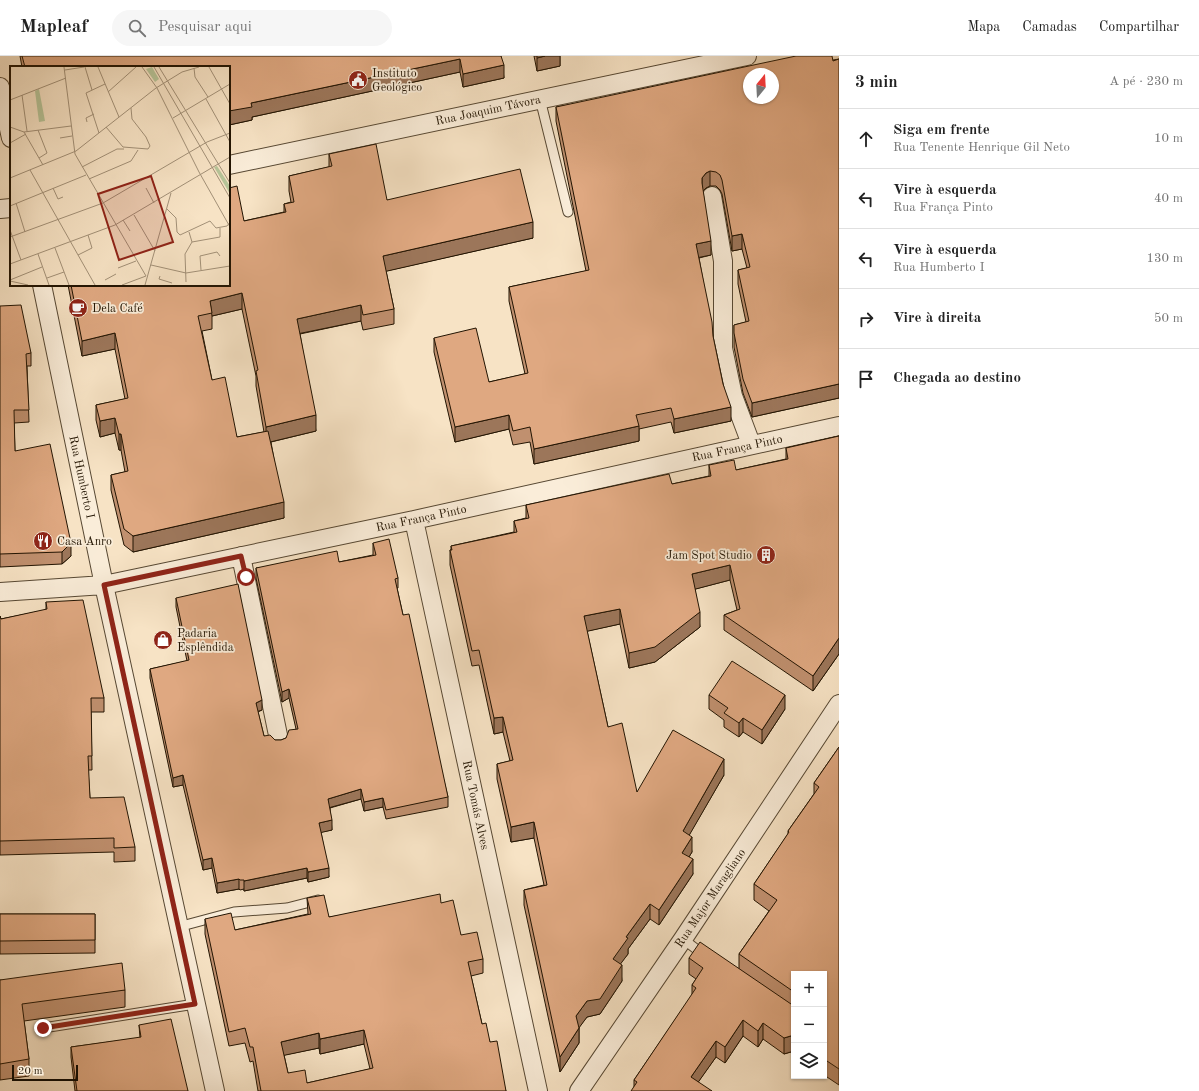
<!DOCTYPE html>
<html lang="pt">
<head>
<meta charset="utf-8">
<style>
	:root { --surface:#fff; --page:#f6f6f6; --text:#222; --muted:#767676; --line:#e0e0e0 }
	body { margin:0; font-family:"Old Standard TT",serif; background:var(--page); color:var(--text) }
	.controls { position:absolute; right:12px; bottom:12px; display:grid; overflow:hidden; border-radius:0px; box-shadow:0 1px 3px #0004 }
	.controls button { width:36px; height:36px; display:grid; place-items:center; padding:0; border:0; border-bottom:1px solid var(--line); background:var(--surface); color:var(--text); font:20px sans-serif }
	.compass { position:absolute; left:743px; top:12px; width:36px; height:36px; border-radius:50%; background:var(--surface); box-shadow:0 1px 3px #0004; rotate:18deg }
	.scale { position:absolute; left:12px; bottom:10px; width:66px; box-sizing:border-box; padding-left:4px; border:2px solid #221402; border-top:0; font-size:11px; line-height:14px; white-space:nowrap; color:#221402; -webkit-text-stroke:3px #faedd9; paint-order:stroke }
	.stop { position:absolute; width:12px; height:12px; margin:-9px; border:3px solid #8f2418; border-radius:50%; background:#fff }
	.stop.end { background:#8f2418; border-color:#fff; box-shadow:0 1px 4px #0008 }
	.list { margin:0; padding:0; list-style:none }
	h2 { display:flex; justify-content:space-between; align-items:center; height:52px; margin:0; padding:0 16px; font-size:17px }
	h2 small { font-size:13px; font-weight:400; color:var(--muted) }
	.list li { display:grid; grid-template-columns:26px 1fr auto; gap:12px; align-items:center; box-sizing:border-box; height:60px; padding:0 16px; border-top:1px solid var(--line) }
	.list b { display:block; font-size:15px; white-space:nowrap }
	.list p { margin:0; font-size:13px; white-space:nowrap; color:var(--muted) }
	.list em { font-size:13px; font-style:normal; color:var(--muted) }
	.icon { flex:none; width:22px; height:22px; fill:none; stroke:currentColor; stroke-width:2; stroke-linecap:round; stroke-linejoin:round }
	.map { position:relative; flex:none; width:839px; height:1035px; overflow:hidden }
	header { display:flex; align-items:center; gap:24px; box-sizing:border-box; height:56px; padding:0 20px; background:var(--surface); border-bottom:1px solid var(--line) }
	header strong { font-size:19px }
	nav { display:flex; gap:22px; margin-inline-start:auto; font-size:14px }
	.search { width:280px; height:36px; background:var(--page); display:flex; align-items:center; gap:10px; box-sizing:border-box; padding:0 14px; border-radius:22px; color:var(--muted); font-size:15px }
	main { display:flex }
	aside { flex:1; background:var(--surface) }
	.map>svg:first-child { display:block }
</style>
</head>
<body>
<header>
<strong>Mapleaf</strong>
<div class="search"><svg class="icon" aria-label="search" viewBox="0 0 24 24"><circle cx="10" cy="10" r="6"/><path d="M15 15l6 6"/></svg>Pesquisar aqui</div>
<nav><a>Mapa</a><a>Camadas</a><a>Compartilhar</a></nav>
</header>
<main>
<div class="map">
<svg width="839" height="1035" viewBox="0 0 839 1035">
	<rect width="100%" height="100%" fill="#f7e3c5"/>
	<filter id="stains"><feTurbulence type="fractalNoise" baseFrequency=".005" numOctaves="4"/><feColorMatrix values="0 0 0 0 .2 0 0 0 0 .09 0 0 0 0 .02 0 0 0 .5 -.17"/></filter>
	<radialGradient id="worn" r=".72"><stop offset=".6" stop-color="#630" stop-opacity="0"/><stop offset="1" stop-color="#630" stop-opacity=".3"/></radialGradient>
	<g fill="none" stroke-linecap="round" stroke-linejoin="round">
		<g stroke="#574833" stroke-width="11">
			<path id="lane" d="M540,43l28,113
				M178,871l56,-15 53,-4 31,-8
				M683,883l21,16
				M43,972l152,-24"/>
		</g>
		<g stroke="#574833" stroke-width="20">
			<path id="street" d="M0,31l11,51
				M229,109l518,-109
				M712,140l11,65v87l10,48 18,48
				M0,153l11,-1
				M42,229l62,300 111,506
				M414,464l124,571
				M241,500l38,184
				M0,536l104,-7 310,-65 425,-94
				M579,1035l104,-152 156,-235"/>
		</g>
		<use href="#lane" stroke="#faedd9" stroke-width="9"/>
		<use href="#street" stroke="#faedd9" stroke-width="18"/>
	</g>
	<path fill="#c0906f" stroke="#221402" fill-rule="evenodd" d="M20,0h481l3,22 -41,9 -3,-15 -208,45v3l-23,5v-58h-207z
		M534,0h26v10l-23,5z
		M839,3v339l-87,19 -9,-24 -9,-46v-22l12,-3 -8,-38v-14l9,-2 -5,-19 -10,2 -10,-57 -2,-4 -4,-4h-6l-4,2 -3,3 8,64 -12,3 14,78 18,85 -57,12 -3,-11 -32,7v12l-105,23 -4,-22 -17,3 -4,-16 -54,13 -21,-90v-14l55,44 36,-8 -16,-73v-14l77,-16 -30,-150v-14z
		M329,98l58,46 146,38 -147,33 8,38v15l-31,6 -2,-9 -61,13 16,97 -45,11 13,76 -151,34 -9,-7 -13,-55v-15l14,-3 -4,-22h-2l-4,-17 -15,4 -4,-17v-15l29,-6 -10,-50 -33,7 -14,-71h161l15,-64 40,-9v-8l7,-2 -2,-11v-15l40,-9zM242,253l14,67v10l8,46 -27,5 -25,-57 -10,-49 10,-2v-13z
		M0,250l31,47v13h-4l2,56 -15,1 1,28 56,105 -9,8 -62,3z
		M839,380v218l-26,37 -89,-61v-15l13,-5 -7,-30 -35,9 5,38 -45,35 -26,6 -9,-44 -33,7 21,96 29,65 87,-17 -35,60 3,17 -3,5 4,17 -34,51 -9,-6 -22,30v5l-8,10 2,17 -22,33 -13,3 -8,10v16l-19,29 -36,-167v-15l20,-5 -10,-47 -23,4 -14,-63v-15l13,-3 -7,-29 -9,2 -15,-69 -7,1 -22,-101v-15h1v-4l63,-14v-11l12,-3v-13l146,-21 37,-8v-11l27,5 50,-11v-11z
		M373,487l25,35v10h-1l6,27 45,182v10l-62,12 -3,-12 -19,4 -3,-12 -31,9 2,22 -11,2 8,45 -21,5 -1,-4 -63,13v-2l-4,1 -1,-1 -22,4 -5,-25 -9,2 -20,-85 -10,2 -23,-109v-9l37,-8 -11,-54v-9l86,112 -4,2 6,24 11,4h6l5,-2 10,-9 -7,-31 -7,4 -26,-124v-10l83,-6 34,-7z
		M46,546l58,96v14h-13l1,58h-4l2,28 45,49v14l-21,1v-10l-114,3v-239l1,3 45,-9z
		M709,639l76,14 -23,35 -19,-12 -4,5 -15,-10v-7l-15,-11z
		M839,691v338l-15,-10v-101h-30v77l-10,3 -21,-15 -5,8 -15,-11 -18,27 -9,-6 -18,25 -64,5v-7l58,-85v-10l4,-6 -7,-5v-16l50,11v-15l30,-43 -15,-11v-16l34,-50v-3l26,-37v-11z
		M307,842l22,19 112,-14 20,32 22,24v14l-12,3 11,48 8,18 16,49h-248l-5,-30 -3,1 -5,-19 -16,3 -24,-112v-15l30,11 73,-16zM364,988l6,25 -63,14 -19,-10 -4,-18 35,-7 1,6z
		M0,858h95v39l-95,1z
		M0,924l125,10v17l-101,14 5,38v17l-29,4z
		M139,969l49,66h-113l-4,-34v-10l69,-9z"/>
	<path fill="#9c765a" stroke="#221402" d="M545,0h15v10l-23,5v-13z
		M460,3v13l-208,45v3l-23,5v-14l22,-8z
		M504,9v13l-41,9v-13z
		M710,115v15l-4,2 -4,4v-14l4,-5z
		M533,166v16l-150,34v-16z
		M742,178v15l-10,2v-15z
		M711,185v14l-15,3v-14z
		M242,237v16l-30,7 -2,-15z
		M361,249v16l-64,13v-15z
		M115,277v16l-33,7v-15z
		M839,328v14l-87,19v-14z
		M731,351v14l-57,12v-14z
		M316,359v16l-50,12v-16z
		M509,359v14l-54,13v-15z
		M115,362v15l-15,4v-16z
		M639,370v15l-105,23v-15z
		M119,378h2v16h-2z
		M284,446v16l-151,34v-16z
		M71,487v13l-9,8v-12z
		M730,509v15l-38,10v-16z
		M620,553v15l-36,8v-16z
		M700,556v15l-45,35 -26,6v-15z
		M839,582v16l-26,37v-15z
		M289,633v9l-7,4v-10z
		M785,639v14l-23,35v-14z
		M262,644v10l-6,2v-9z
		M503,661v15l-9,2v-16z
		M743,662v14l-4,5v-14z
		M724,703v16l-41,71v-15z
		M183,719v10l-10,2v-9z
		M361,733v10l-33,9v-9z
		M383,742v9l-19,4v-9z
		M332,764v10l-13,3v-10z
		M534,766v16l-23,4v-15z
		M692,781v15l-10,16v-15z
		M212,802v10l-9,2v-10z
		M693,803v15l-34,51v-15z
		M307,812v10l-63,13v-10z
		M329,812v9l-21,5v-10z
		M239,823v10l-22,4v-10z
		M650,848v15l-22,30v5l-15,20v-15l13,-22z
		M622,909v16l-22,33 -13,3 -11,15v-16l11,-15z
		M743,964v16l-18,27v-16z
		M763,967v16l-5,8v-16z
		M579,972v15l-19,29v-15z
		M364,974v14l-44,10v-15z
		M319,977v15l-38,8v-14z
		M794,979v16l-10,3v-16z
		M716,985v16l-24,34 -1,-14z"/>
	<path fill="#dfa881" stroke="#221402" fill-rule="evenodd" d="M22,0h479l3,9 -41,9 -3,-15 -209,44 1,4 -23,4v-44h-204z
		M537,0h8l-8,2z
		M796,0h36l1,5 6,-2v325l-87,19 -9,-24 -9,-46v-8l15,-4 -11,-51 12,-3 -8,-33 -10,2 -10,-56 -2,-5 -4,-3 -6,-1 -4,2 -4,5v5l9,58 -15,3 16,78 1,14 10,48 8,23 -57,12 -3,-11 -35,7 3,11 -105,23 -4,-22 -17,4 -4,-16 -54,12 -21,-89 42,-10 13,54 39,-9 -19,-86 80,-17 -33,-163zM749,18h24v24h-24z
		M376,88l11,56 133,-31 13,53 -150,34 11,53 -31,6 -2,-10 -64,14 19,96 -50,12 -10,-56 2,-1 -16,-77 -32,8 2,12 -14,3 14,64 13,-3 12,60 31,-6 16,71 -151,34 -9,-7 -13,-54 17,-4 -7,-37h-2l-4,-16 -15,3 -4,-16 32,-7 -13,-65 -33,8 -11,-56h158v-97l8,-2 7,35 42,-9 -2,-8 10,-2 -5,-26 43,-10 -3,-12z
		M21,249l10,48 -5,1 3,56h-15l1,41 35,-7 21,99 -9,9 -62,2v-248z
		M839,380v202l-26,38 -89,-61 16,-6 -10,-44 -38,9 8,38 -45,35 -26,6 -9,-44 -36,7 24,111 14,-4 15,69 36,-62 51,29 -41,72 9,6 -10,16 11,6 -34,51 -9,-6 -24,33 2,1 -15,21 9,6 -22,34 -13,2 -11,15 3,12 -19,29 -36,-167 23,-5 -13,-63 -23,5 -14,-63 16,-4 -10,-43 -9,1 -15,-68 -7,1 -22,-101h2l-1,-4 66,-14 -3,-11 15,-3 -3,-13 143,-31 3,10 39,-8 -2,-11 25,-5 2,10 52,-11 -2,-11z
		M389,483l9,39 -3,1 8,36 6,-1 39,183 -62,13 -3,-12 -19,4 -3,-13 -33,10 4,21 -13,3 10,45 -21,4 -1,-4 -63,13v-1h-4l-1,-1 -22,4 -5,-25 -9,2 -20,-85 -10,3 -23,-109 39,-9 -13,-62 62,-14 24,116 -6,3 8,33 6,-1 5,5h6l5,-2 3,-8 9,-1 -9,-40 -7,3 -26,-124 81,-17 2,11 37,-7 -3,-12z
		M83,544l21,98h-13l1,58h-4l2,42 34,-1 11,50 -21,1v-10l-114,3v-225l1,3 46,-10 -1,-7z
		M732,605l53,34 -23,35 -19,-12 -4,5 -15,-10 4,-5 -19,-13z
		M839,691v322l-15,-10v-85h-30v18l-55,-38 38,-54 -23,-16 35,-52 -1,-1 31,-44 -5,-4z
		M440,838l1,9 12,-3 8,35 16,-3 6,27 -15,3 14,62 4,-1 4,19 7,-1 9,50h-245l-8,-44h-3l-5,-19 -16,4 -24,-113 26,-6 4,17 76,-16 -4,-16 17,-3 5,22zM364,974l9,38 -66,15 -2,-13 -17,3 -7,-31 38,-9 1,6z
		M0,858h95v26l-95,1z
		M700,886l91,62h3v31l-10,3 -21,-15 -5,8 -15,-11 -18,27 -9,-6 -25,36 21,14h-81l6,-9 -3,-2 62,-92 -4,-3 11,-17 -14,-10z
		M122,907l3,27 -103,14 7,55 -29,5v-84z
		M171,963l17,72h-111l-6,-44 70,-10 -2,-12z"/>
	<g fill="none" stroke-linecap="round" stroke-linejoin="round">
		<path stroke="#8f2418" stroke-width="5" d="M43,972l152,-24 -91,-419 137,-29 5,21"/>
	</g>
	<defs>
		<g id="civic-disc" transform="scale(1)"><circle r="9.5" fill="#8f2418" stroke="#faedd9"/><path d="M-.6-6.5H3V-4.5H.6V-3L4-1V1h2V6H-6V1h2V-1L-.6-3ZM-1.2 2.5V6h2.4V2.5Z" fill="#fff"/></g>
		<g id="cafe-disc" transform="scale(1)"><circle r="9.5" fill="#8f2418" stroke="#faedd9"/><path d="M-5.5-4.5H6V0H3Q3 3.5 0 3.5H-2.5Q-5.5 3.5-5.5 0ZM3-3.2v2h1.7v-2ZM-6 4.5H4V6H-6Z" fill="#fff"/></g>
		<g id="restaurant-disc" transform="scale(1)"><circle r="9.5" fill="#8f2418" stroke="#faedd9"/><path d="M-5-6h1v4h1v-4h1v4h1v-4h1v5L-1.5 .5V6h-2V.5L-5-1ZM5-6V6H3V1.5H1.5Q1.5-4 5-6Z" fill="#fff"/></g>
		<g id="building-disc" transform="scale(1)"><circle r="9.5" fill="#8f2418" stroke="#faedd9"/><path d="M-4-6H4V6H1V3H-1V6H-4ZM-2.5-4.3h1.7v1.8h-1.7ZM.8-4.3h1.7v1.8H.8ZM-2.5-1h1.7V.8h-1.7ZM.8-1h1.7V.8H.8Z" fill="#fff"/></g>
		<g id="shop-disc" transform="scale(1)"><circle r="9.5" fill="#8f2418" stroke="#faedd9"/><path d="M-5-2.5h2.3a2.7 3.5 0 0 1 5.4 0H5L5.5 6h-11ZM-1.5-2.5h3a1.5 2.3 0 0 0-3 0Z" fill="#fff"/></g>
	</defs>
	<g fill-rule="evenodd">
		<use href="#civic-disc" x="358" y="24"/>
		<use href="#cafe-disc" x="78" y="252"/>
		<use href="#restaurant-disc" x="43" y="485"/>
		<use href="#building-disc" x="766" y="499"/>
		<use href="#shop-disc" x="163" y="584"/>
	</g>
	<g text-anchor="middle" stroke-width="3.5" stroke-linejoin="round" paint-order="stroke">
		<g font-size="12" fill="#221402" stroke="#faedd9" text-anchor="start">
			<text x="372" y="21">Instituto<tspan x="372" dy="14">Geológico</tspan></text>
			<text x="92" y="256">Dela Café</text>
			<text x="57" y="489">Casa Anro</text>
			<text x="752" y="503" text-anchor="end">Jam Spot Studio</text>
			<text x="177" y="581">Padaria<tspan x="177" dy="14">Esplêndida</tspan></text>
		</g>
		<g font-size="12" fill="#221402" stroke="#faedd9">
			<text transform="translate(488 54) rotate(-12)" y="4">Rua Joaquim Távora</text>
			<text transform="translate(737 392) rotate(-12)" y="4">Rua França Pinto</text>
			<text transform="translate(82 421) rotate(78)" y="4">Rua Humberto I</text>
			<text transform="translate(421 462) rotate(-12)" y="4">Rua França Pinto</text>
			<text transform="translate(476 749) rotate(78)" y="4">Rua Tomás Alves</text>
			<text transform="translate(710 842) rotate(-56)" y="4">Rua Major Maragliano</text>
		</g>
	</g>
	<g transform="translate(10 10)">
		<rect width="220" height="220" fill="#f7e3c5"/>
		<path d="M142,1l7,12 -4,3 -9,-13zM29,23l6,32 -6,1 -4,-31zM207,100l13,20v8l-16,-27z" fill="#b7c599"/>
		<path fill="none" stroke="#a29077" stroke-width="1" d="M54,1l11,87 71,122M75,1l7,23M88,1l21,50M132,1l15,21 42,84 31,55M144,1l76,131M149,1l71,116M199,1l21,37M184,2l1,9 13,20M55,4l19,-3M98,26l28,-25M12,29l5,36M196,33l24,43M0,34l56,-22M163,52l57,-34M77,56l-1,-4 8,-4M0,61l14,5 19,33M96,61l17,20 25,2 2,-3 -4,-9 -14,-18 -1,-11M28,64l9,23 -8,5M14,66l47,-6M89,67l-13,-40 19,-9M50,72l12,-2M0,77l16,-9M72,101l35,-18h7M20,104l65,115M0,112l66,-27 80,-63 26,-16 17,-5M79,113l42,-18 7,-11M43,122l5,11 5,-2M136,122l8,15M6,137l9,29M0,140l76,-31M157,143l9,9 1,14 3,3 30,-14 6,7 11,-2 3,-4M124,149l21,36M113,154l7,11M0,164l11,30M0,171l93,-34 104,-61 23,-9M182,176l28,-5v-9M45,182l14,37M28,188l11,31M68,189l14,-7 -4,-13M0,198l105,-39 115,-68M141,199l35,8 44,-7M108,202l18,-7M191,204l-1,-14 17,-4 3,4M150,210l-1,3 13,4M37,212l17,-6M0,214l32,-13M95,214l11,-6M0,215l18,4M176,216l-1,-28 7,-12 -3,-10M112,219l24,-9M135,219l26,-92"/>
		<path fill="#8f2418" fill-opacity="0.15" stroke="#8f2418" stroke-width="2" d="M141,110l22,66 -54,18 -21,-66z"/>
		<rect width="220" height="220" fill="none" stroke="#221402" stroke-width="2"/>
	</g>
	<rect width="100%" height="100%" filter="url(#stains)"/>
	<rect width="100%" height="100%" fill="url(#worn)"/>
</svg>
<div class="controls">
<button>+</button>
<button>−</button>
<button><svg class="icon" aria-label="layers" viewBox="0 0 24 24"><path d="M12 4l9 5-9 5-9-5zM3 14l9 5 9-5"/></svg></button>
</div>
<svg class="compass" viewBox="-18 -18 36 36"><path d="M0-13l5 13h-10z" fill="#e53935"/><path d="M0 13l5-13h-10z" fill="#767676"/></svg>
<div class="scale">20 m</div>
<div class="stop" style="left:246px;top:521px"></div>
<div class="stop end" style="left:43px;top:972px"></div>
</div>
<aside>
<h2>3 min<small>A pé · 230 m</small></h2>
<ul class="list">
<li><svg class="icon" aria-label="ahead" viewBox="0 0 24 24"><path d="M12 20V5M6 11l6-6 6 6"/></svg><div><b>Siga em frente</b><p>Rua Tenente Henrique Gil Neto</p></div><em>10 m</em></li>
<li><svg class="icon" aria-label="left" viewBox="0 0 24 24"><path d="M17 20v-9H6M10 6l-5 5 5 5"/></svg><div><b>Vire à esquerda</b><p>Rua França Pinto</p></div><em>40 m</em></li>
<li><svg class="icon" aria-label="left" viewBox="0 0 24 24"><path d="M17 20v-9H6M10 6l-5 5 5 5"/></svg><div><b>Vire à esquerda</b><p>Rua Humberto I</p></div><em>130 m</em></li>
<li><svg class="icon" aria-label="right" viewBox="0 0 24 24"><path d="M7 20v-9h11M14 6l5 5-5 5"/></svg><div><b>Vire à direita</b></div><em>50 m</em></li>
<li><svg class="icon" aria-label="arrive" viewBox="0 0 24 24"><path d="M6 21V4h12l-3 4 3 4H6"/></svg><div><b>Chegada ao destino</b></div></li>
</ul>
</aside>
</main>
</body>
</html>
